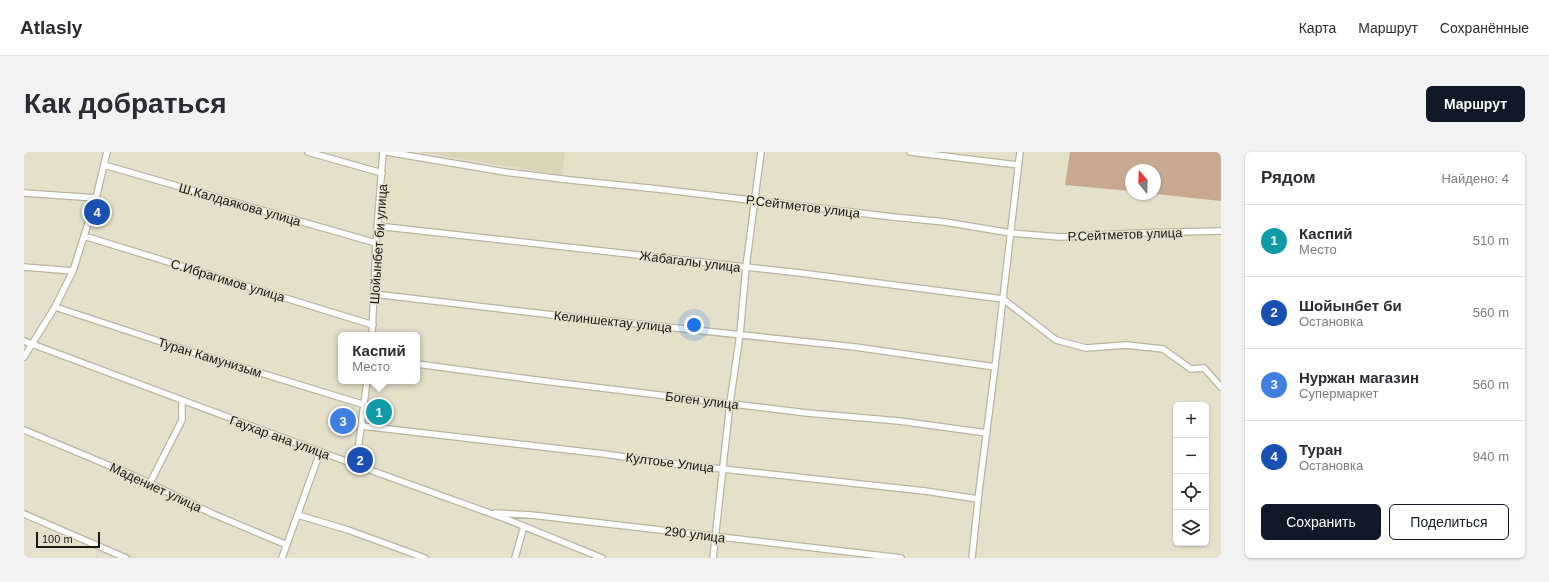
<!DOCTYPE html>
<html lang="ru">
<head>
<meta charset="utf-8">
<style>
	:root { --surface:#fff; --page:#f2f2f3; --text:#2b2b33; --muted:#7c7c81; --line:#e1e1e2; --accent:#111827 }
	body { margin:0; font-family:Helvetica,sans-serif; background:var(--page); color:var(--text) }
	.controls { position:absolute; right:12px; bottom:12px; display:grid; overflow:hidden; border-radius:6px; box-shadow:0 1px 3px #0004 }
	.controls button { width:36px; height:36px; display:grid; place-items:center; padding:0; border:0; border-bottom:1px solid var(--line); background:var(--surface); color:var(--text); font:20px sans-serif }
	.compass { position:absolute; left:1101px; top:12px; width:36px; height:36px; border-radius:50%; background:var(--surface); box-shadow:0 1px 3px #0004; rotate:341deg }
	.scale { position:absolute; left:12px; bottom:10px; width:64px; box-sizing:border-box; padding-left:4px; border:2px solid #191810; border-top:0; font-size:11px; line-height:14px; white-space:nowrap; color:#191810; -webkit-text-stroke:3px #e5e0ca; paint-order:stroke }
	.you { position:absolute; left:670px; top:173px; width:14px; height:14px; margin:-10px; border:3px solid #fff; border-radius:50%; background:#1a73e8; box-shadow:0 0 0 6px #1a73e833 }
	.badge { display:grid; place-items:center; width:26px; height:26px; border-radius:50%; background:var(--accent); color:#fff; font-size:13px; font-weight:700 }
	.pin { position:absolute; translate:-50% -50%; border:2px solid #fff; box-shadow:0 1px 4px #0006 }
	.popup { position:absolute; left:314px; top:180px; width:82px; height:52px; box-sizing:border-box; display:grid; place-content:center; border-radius:6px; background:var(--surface); filter:drop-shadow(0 1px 3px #0005); font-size:13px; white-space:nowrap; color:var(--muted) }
	.popup b { font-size:15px; color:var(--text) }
	.popup::after { content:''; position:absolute; left:50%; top:100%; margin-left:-8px; border:8px solid transparent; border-top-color:var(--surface) }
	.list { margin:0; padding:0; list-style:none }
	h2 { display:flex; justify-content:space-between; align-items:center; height:52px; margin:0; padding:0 16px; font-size:17px }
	h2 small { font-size:13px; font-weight:400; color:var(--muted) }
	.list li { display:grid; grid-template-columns:26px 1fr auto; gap:12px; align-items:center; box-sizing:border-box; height:72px; padding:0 16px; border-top:1px solid var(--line) }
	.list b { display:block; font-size:15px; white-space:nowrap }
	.list p { margin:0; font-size:13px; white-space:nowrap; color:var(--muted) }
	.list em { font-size:13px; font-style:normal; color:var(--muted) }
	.actions { display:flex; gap:8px; padding:12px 16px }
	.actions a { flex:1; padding:9px 0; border:1px solid var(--accent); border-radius:6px; text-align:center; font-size:14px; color:var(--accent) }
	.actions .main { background:var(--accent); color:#fff }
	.icon { flex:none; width:22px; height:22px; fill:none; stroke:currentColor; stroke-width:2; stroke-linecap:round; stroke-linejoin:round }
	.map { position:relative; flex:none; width:1197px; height:406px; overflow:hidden; border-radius:6px }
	header { display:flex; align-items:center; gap:24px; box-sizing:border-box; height:56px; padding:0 20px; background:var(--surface); border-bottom:1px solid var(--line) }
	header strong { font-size:19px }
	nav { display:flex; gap:22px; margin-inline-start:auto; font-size:14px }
	.intro { display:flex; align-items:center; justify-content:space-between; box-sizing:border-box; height:96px; padding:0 24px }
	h1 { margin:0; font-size:28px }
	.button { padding:10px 18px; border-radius:6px; background:var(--accent); color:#fff; font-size:14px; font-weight:700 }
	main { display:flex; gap:24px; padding:0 24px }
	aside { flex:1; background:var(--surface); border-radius:6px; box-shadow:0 1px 3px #0004 }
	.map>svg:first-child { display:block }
</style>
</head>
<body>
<header>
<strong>Atlasly</strong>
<nav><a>Карта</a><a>Маршрут</a><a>Сохранённые</a></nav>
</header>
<div class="intro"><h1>Как добраться</h1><a class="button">Маршрут</a></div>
<main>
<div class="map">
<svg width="1197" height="406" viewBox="0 0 1197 406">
	<rect width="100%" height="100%" fill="#e5e0ca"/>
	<path fill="#dbd5b8" d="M395,0h146l-3,23z"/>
	<path fill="#c8a891" d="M1046,0h151v49l-66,-7v-24h-24v21l-66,-6z"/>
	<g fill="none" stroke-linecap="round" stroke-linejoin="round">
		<g stroke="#b8b49e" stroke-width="8">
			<path id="minor" d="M284,0l74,21
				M363,0l118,20 65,8 88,9 235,28 52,5 66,11 49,4 79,-4 82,-2
				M886,0l108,13
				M80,13l272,78
				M0,41l72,5
				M353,74l423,47 203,26 53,41 30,8 40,-3 37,4 28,20 13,-1 17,19
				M60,84l289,89
				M0,115l49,4
				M350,142l179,21 302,32 140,20
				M31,155l134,44 176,54
				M348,183l4,-92 7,-91
				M0,189l332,124 150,54 96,39
				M0,205l31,-50 18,-36 23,-73 11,-46
				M393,212l127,17 263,32 92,8 88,12
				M338,274l242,28 63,9 258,28 53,8
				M0,278l115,48 74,36 74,31
				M332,313l11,-84
				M126,331l32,-63v-19
				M471,361l36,2 370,43
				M0,362l102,44
				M274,363l50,15 77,28
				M258,406l38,-106
				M491,406l9,-32
				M689,406l17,-155 10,-69 6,-67 15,-115
				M948,406l7,-67 16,-124 25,-215"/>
		</g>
		<use href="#minor" stroke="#fff" stroke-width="5.5"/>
	</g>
	<g text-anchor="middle" stroke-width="3" stroke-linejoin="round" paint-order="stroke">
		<g font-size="13" fill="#191810" stroke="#e5e0ca">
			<text transform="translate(216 52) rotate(16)" y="5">Ш.Калдаякова улица</text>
			<text transform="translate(779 54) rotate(7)" y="5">Р.Сейтметов улица</text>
			<text transform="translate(1101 82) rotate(-2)" y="5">Р.Сейтметов улица</text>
			<text transform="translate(354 92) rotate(-86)" y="5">Шойынбет би улица</text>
			<text transform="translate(666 109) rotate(7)" y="5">Жабагалы улица</text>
			<text transform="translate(204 128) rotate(17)" y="5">С.Ибрагимов улица</text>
			<text transform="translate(589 169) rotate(6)" y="5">Келиншектау улица</text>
			<text transform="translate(186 205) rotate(17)" y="5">Туран Камунизым</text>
			<text transform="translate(678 248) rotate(7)" y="5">Боген улица</text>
			<text transform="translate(256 285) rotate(20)" y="5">Гаухар ана улица</text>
			<text transform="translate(646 310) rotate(7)" y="5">Култоье Улица</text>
			<text transform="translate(132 335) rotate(25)" y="5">Мадениет улица</text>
			<text transform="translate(671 382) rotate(7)" y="5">290 улица</text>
		</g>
	</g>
</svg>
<div class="controls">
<button>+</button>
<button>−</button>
<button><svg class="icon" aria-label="locate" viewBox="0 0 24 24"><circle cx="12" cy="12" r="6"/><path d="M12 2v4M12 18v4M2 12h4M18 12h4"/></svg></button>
<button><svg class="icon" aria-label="layers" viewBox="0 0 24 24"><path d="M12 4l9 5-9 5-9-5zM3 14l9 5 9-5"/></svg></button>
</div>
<svg class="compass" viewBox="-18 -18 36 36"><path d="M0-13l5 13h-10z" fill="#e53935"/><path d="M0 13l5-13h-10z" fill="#7c7c81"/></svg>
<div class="scale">100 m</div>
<div class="you"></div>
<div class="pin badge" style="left:355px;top:260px;background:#0f9aa8">1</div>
<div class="popup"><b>Каспий</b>Место</div>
<div class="pin badge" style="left:336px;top:308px;background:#1a4fb4">2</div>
<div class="pin badge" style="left:319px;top:269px;background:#3f7fe0">3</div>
<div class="pin badge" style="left:73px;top:60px;background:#1a4fb4">4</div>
</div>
<aside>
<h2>Рядом<small>Найдено: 4</small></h2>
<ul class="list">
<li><span class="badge" style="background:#0f9aa8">1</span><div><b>Каспий</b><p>Место</p></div><em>510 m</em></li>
<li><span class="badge" style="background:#1a4fb4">2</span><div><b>Шойынбет би</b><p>Остановка</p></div><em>560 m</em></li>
<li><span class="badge" style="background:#3f7fe0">3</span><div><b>Нуржан магазин</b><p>Супермаркет</p></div><em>560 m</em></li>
<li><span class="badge" style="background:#1a4fb4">4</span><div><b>Туран</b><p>Остановка</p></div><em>940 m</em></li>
</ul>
<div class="actions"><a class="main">Сохранить</a><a>Поделиться</a></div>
</aside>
</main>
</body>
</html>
